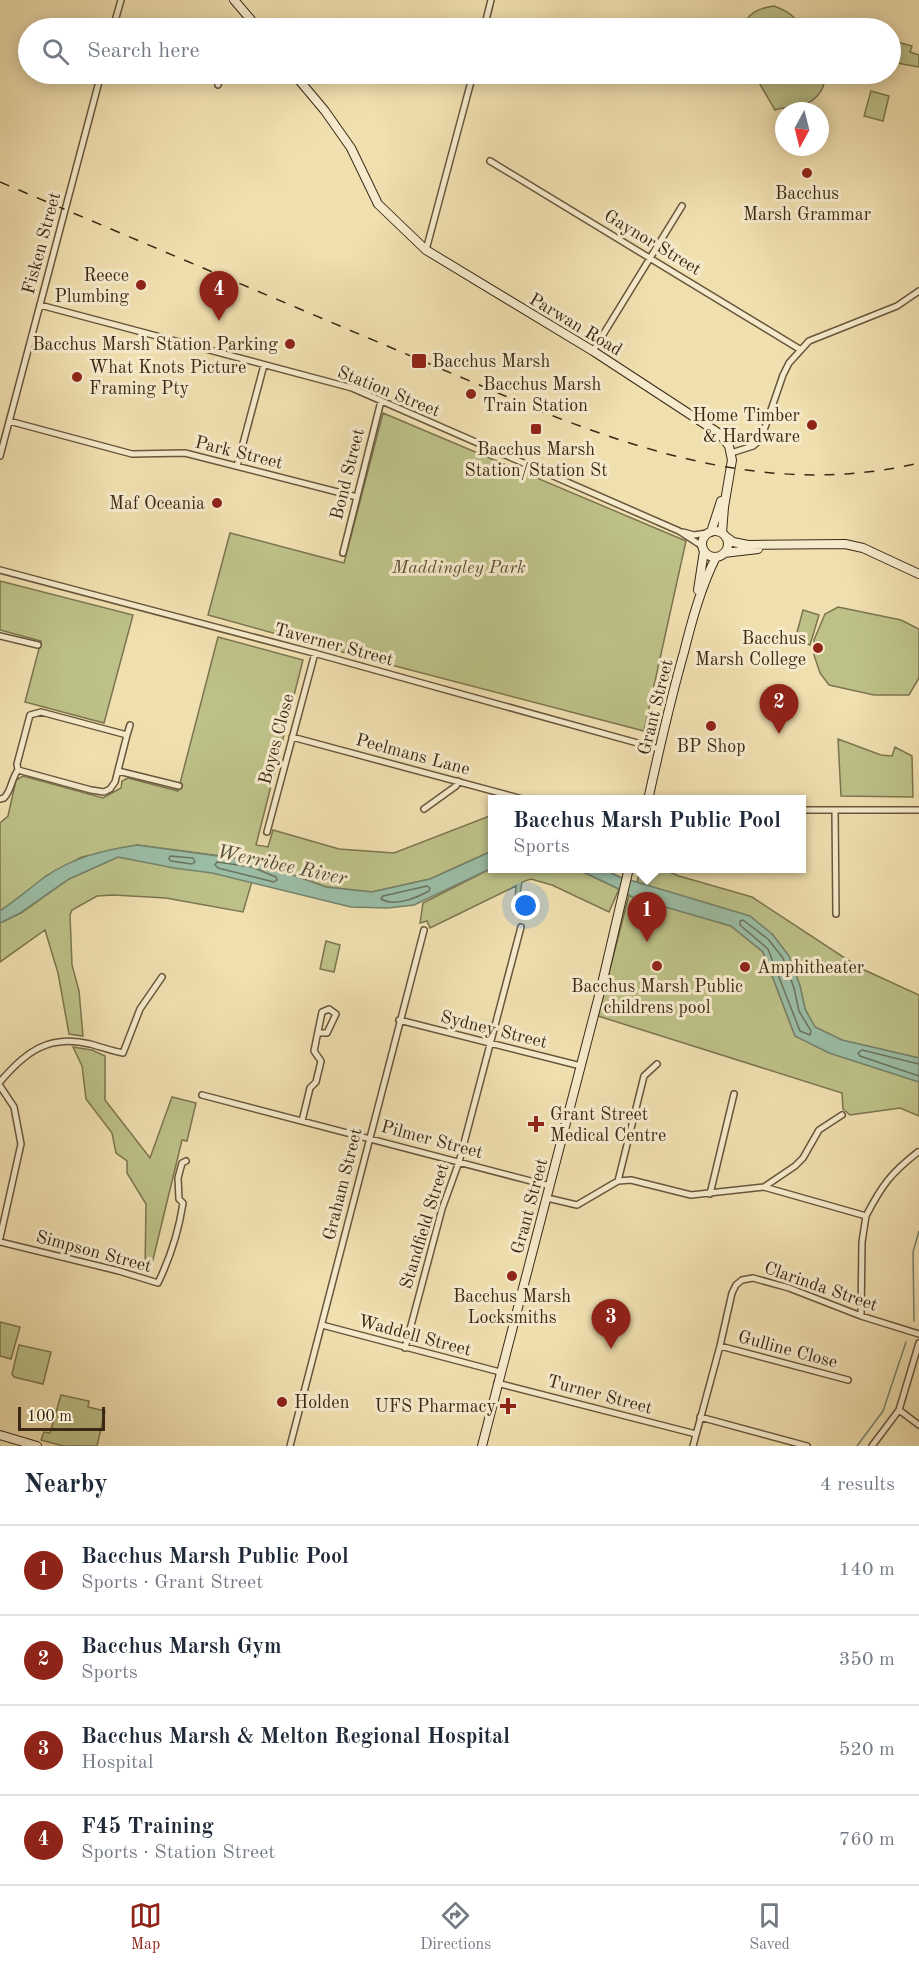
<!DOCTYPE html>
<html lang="en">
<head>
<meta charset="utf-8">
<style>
	:root { --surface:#fff; --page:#f6f6f7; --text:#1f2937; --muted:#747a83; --line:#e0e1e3; --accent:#8f2418 }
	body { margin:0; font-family:"Old Standard TT",serif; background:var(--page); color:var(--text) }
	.compass { position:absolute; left:775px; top:102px; width:54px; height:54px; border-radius:50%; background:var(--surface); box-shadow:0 3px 15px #0003; rotate:187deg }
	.scale { position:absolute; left:18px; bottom:15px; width:87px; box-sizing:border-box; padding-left:6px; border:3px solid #3b2916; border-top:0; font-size:16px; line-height:21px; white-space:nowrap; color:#3b2916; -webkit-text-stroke:4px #f5eacb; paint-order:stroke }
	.you { position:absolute; left:526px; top:906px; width:21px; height:21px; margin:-15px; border:4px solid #fff; border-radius:50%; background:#1a73e8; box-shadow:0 0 0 9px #1a73e833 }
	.badge { display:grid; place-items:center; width:39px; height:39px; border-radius:50%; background:var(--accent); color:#fff; font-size:20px; font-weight:700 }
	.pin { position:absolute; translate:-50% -50px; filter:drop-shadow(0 2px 3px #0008) }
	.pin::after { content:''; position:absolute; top:32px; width:21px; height:18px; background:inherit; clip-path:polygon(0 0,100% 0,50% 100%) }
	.popup { position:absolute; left:488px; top:795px; width:318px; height:78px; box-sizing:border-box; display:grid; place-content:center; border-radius:0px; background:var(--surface); filter:drop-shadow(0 2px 4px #0005); font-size:20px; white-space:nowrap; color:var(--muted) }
	.popup b { font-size:22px; color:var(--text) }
	.popup::after { content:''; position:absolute; left:50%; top:100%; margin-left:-12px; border:12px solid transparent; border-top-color:var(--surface) }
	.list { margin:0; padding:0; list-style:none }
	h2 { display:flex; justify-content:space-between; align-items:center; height:78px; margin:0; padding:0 24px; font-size:26px }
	h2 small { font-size:20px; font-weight:400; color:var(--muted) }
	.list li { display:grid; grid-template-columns:39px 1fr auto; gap:18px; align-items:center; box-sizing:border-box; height:90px; padding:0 24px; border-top:2px solid var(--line) }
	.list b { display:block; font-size:22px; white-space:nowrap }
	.list p { margin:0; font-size:20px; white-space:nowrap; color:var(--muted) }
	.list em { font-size:20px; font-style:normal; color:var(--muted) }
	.icon { flex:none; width:33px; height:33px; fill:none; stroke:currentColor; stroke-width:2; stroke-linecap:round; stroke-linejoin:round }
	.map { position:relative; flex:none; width:919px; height:1446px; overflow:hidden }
	.search { position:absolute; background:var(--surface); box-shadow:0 3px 15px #0003; left:18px; right:18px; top:18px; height:66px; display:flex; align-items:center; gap:15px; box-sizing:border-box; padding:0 21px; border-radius:33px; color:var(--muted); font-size:22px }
	.sheet { height:438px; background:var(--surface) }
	nav { display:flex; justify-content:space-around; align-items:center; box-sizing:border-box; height:84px; border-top:2px solid var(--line); background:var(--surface); font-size:16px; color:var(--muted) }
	nav a { display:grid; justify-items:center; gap:3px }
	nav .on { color:var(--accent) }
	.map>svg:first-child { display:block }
</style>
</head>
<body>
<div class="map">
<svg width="919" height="1446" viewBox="0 0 919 1446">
	<rect width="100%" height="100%" fill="#f0dfaf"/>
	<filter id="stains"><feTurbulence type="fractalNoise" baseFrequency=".00333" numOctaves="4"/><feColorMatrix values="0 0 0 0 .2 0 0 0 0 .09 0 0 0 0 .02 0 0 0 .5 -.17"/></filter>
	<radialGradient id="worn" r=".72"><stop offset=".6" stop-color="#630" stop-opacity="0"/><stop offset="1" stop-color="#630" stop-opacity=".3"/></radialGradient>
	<path fill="#bdc188" stroke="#7c754f" stroke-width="1.5" d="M774,6c14,5 20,10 28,22h-59c4,-15 16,-20 31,-22z
		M897,42l15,4 -2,6 9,3v12l-28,-5z
		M754,74h71c1,18 -13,31 -30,33 -7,2 -13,0 -20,3z
		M871,91l18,5 -6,25 -19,-5z
		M383,413l303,128 -42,190 -291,-76 -145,-40 22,-82 114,30z
		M0,581l133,34 -29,108 -79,-21 16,-61 -41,-11z
		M838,607l63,13 18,9v49l-10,17h-35l-45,-10 -9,-12 -6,-18v-15l11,-26z
		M803,610l16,5 -9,30 -15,-5z
		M218,637l85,23 -47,185 12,2 5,-17 66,19 55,4 98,-38v36l-62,28 -58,13 -46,-5 -74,-27 -115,-15 -55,12 -36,19 -25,21 -21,14v-88l8,-7 8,-36 7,-4 80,22 18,-10 1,-7 6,-3 50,13z
		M838,739l43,16 11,1 3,-9 17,9 1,41 -72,-1z
		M118,857l135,21 -10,34 -77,-14 -53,-3 -16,1 -25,14 -2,5 2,50 7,26 4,45 -14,-2 -11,-61 -13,-43 -45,32v-39l21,-10 48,-34z
		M492,868l85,1 42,20 -10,23 -57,-27 -21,-6 -9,3 -5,31 -3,1 2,-28 -86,42 -3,-7 -7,2 3,-20z
		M640,869h22l17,7 73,21 108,71 59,27v63l-78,-18 -26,-13 -10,-18 -5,-23 -11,-30 -17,-22 -135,-51z
		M629,895l102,31 32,26 32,84 37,17 87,29v34l-19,-8 -50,7 -7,-6 -1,-16 -244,-77z
		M326,941l14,4 -6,27 -14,-3z
		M73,1047l19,3 13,6v44l45,58 22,-61 24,6 -9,38 -5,-1 -32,132 -5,-1 1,-67 -19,-31v-12l-11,-8 -4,-20 -26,-34 -4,-33z
		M0,1322l20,5 -9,32 -11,-3z
		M19,1345l32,7 -8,32 -29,-7 -2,-3z
		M61,1395l28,6 -1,6 17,4 -8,35h-34l-22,-6 3,-8 6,1z"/>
	<path fill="#9bbda5" stroke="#75826c" stroke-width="1.5" d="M137,845l117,16 72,26 46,5 58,-13 62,-28v17l-78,37 -26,3 -37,-1 -139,-34 -38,-5 -56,-11 -49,22 -49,34 -20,10v-12c16,-11 30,-23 45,-34 28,-20 60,-27 92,-32z
		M577,869h26l17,8 130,39 22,18 17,22 11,30 5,23 10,18 27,13 77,18v24l-90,-29 -34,-17 -32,-84 -32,-26 -97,-28 -15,-9z"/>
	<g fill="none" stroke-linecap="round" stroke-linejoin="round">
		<path stroke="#6b735e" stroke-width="1.5" d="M170,856l23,2 2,4 -3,2 -21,-3 -2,-2z
			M217,862l35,5 24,10 1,3 -3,2 -56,-14 -3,-3z
			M427,886l3,2 -1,3c-13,7 -34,16 -48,8l2,-3z
			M743,920l25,19 15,19 11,30 5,23 12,20 -1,4 -10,-4 -32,-82 -28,-24v-4z
			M919,1064l-57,-14 -4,3 2,3 59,20"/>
		<path stroke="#75826c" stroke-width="1.5" d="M914,1321l-1,-69 6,-21
			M857,1446l26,-35 23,-69"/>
		<g stroke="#68563c" stroke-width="8">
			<path id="street" d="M113,28l8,-28
				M240,28l11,-8
				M484,28l7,-28
				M218,85l4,-11
				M490,161l311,189
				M426,250l47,-176
				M40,305l312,83 327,143 23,15
				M593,351l89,-145
				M9,421l123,33 53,-1 172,44
				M731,453l22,-7 8,-7 22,-64 6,-12 20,-22 88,-35 22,-15
				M0,456l101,-382
				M237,466l27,-101
				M683,532l11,3 13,-2
				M343,553l38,-152
				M0,570l321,85 338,94
				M0,636l38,9
				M127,735l3,-10
				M292,737l234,63
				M118,771l61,15
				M0,799l4,-1c8,-8 7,-19 14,-28l-1,-6 13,-49 11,-3 86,23 -12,47 -5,7 -6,3 -13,-2 -73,-20
				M424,809l32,-23 2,-5
				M801,810h118
				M835,810l1,104
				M267,832l48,-179
				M399,1020l182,46
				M0,1082c25,-30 49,-48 90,-38 11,3 22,7 33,9l17,-44 22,-32
				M0,1086l14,21 7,37 -21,94
				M202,1095l348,91
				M302,1121l8,-33 6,-6 5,-21 -7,-10 8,-39 7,-3 7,5 -9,19h-9
				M618,1181l26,-105 13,-12
				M764,1187l31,-21 8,-8 16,-28 23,-15
				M710,1194l24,-100
				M547,1198l30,7 41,-24 13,-1 60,15 73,-8 102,29 -4,26 -1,74
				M866,1216c16,-31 25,-43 52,-64
				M0,1242l119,29 39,12c12,-25 21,-53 25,-80l-4,-4 -1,-21 4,-15 4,-2
				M322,1325l178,47
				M720,1346l128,34
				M405,1348l37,-139 17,-47 62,-235
				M497,1383l199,51
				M899,1410l20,15
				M700,1417l107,29
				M290,1446l134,-516
				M693,1446l27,-100 12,-53 4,-8 6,-5 11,-2 36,10 72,28 58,18
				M872,1446l27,-36 20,-67"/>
		</g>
		<g stroke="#3b2916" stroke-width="10">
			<path id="secondary" d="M234,0l24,28
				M294,74l31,37 26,37 27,56 48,46 167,101 127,83 9,12 3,14 -8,47 -2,26
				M702 544a13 13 0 1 1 26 0a13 13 0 1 1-26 0Z
				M711,532l10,-31
				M725,536l8,6 15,3 97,-1 18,4 56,26
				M724,553l34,-4
				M698,590l6,-39
				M648,800c11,-50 22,-99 36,-148 8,-32 17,-65 32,-95
				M0,1435l37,11
				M482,1446l119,-458 28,-120"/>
		</g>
		<use href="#street" stroke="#f5eacb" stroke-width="5"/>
		<use href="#secondary" stroke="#f5eacb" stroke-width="8"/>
		<path stroke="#3b2916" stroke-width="1.5" stroke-dasharray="10 10" stroke-linecap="butt" d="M0,182l543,230c122,48 245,82 376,51"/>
	</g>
	<g fill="#8f2418" stroke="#f5eacb" stroke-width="2">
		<circle cx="807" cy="173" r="6"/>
		<circle cx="141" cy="285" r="6"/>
		<circle cx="290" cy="344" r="6"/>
		<rect x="411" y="353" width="16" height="16" rx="3"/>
		<circle cx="77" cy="377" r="6"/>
		<circle cx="471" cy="394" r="6"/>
		<circle cx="812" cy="425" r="6"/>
		<rect x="530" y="423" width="12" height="12" rx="3"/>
		<circle cx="217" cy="503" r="6"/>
		<circle cx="818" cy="648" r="6"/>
		<circle cx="711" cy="726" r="6"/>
		<circle cx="657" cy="966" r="6"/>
		<circle cx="745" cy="967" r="6"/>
		<path d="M533 1115h6v6h6v6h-6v6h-6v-6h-6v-6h6z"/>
		<circle cx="512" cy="1276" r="6"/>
		<circle cx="282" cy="1402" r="6"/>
		<path d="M505 1397h6v6h6v6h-6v6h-6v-6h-6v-6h6z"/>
	</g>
	<g text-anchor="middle" stroke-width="6" stroke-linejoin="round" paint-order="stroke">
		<g font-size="18" fill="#3b2916" stroke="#f5eacb" text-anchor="end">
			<text x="807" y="199" text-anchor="middle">Bacchus<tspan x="807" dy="21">Marsh Grammar</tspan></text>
			<text x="129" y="281">Reece<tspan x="129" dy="21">Plumbing</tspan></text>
			<text x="278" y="350">Bacchus Marsh Station Parking</text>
			<text x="432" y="367" text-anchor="start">Bacchus Marsh</text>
			<text x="89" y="373" text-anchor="start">What Knots Picture<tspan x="89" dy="21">Framing Pty</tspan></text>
			<text x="483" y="390" text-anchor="start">Bacchus Marsh<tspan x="483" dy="21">Train Station</tspan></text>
			<text x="800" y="421">Home Timber<tspan x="800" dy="21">&amp; Hardware</tspan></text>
			<text x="536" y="455" text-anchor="middle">Bacchus Marsh<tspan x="536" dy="21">Station/Station St</tspan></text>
			<text x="205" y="509">Maf Oceania</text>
			<text x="806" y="644">Bacchus<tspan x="806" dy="21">Marsh College</tspan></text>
			<text x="711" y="752" text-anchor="middle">BP Shop</text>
			<text x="757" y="973" text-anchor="start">Amphitheater</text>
			<text x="657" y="992" text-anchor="middle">Bacchus Marsh Public<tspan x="657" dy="21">childrens pool</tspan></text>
			<text x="550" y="1120" text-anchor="start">Grant Street<tspan x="550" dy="21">Medical Centre</tspan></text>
			<text x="512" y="1302" text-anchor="middle">Bacchus Marsh<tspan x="512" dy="21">Locksmiths</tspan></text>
			<text x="294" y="1408" text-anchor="start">Holden</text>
			<text x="496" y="1412">UFS Pharmacy</text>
		</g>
		<g font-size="18" fill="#3b2916" stroke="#f5eacb">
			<text transform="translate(653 242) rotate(31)" y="6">Gaynor Street</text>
			<text transform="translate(41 243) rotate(-75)" y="6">Fisken Street</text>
			<text transform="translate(576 324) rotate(31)" y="6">Parwan Road</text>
			<text transform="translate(389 391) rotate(22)" y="6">Station Street</text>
			<text transform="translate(239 452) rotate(14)" y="6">Park Street</text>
			<text transform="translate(347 474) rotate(-76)" y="6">Bond Street</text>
			<text transform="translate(334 644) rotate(15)" y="6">Taverner Street</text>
			<text transform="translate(655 707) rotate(-76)" y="6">Grant Street</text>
			<text transform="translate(276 739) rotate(-75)" y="6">Boyes Close</text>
			<text transform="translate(413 754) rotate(15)" y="6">Peelmans Lane</text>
			<text transform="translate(494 1029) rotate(14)" y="6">Sydney Street</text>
			<text transform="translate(432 1139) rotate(15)" y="6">Pilmer Street</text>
			<text transform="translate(342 1184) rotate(-76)" y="6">Graham Street</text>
			<text transform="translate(529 1206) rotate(-75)" y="6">Grant Street</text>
			<text transform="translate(424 1226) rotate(-73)" y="6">Standfield Street</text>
			<text transform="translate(94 1251) rotate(15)" y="6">Simpson Street</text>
			<text transform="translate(821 1286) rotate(19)" y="6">Clarinda Street</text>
			<text transform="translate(415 1335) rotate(15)" y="6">Waddell Street</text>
			<text transform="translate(788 1349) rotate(15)" y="6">Gulline Close</text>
			<text transform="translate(600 1394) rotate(15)" y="6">Turner Street</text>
		</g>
		<g font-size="18" font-style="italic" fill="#5c4f32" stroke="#f5eacb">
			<text x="459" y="573">Maddingley Park</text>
		</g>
		<g font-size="20" font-style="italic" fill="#534e3a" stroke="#f5eacb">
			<text transform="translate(282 864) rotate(12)" y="7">Werribee River</text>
		</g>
	</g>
	<rect width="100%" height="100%" filter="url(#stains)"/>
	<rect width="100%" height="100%" fill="url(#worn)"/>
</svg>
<svg class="compass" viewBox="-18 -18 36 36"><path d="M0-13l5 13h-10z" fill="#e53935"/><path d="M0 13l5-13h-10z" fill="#747a83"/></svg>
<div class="scale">100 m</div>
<div class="you"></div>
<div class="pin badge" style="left:647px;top:942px">1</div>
<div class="popup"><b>Bacchus Marsh Public Pool</b>Sports</div>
<div class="pin badge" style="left:779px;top:734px">2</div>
<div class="pin badge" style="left:611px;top:1349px">3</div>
<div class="pin badge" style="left:219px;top:321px">4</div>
<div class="search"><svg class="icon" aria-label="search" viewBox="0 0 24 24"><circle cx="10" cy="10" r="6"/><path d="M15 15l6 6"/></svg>Search here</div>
</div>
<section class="sheet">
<h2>Nearby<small>4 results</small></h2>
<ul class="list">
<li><span class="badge">1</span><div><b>Bacchus Marsh Public Pool</b><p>Sports · Grant Street</p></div><em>140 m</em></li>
<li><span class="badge">2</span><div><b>Bacchus Marsh Gym</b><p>Sports</p></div><em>350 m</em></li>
<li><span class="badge">3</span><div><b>Bacchus Marsh &amp; Melton Regional Hospital</b><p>Hospital</p></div><em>520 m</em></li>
<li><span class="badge">4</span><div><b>F45 Training</b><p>Sports · Station Street</p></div><em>760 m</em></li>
</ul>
</section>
<nav>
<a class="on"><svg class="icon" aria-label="map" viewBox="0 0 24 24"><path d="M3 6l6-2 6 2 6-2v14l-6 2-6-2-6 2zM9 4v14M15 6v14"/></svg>Map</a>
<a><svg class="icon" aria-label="directions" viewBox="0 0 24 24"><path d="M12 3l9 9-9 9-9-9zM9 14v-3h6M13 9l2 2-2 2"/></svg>Directions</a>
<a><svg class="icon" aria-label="saved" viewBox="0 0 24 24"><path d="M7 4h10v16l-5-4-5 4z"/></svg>Saved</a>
</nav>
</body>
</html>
